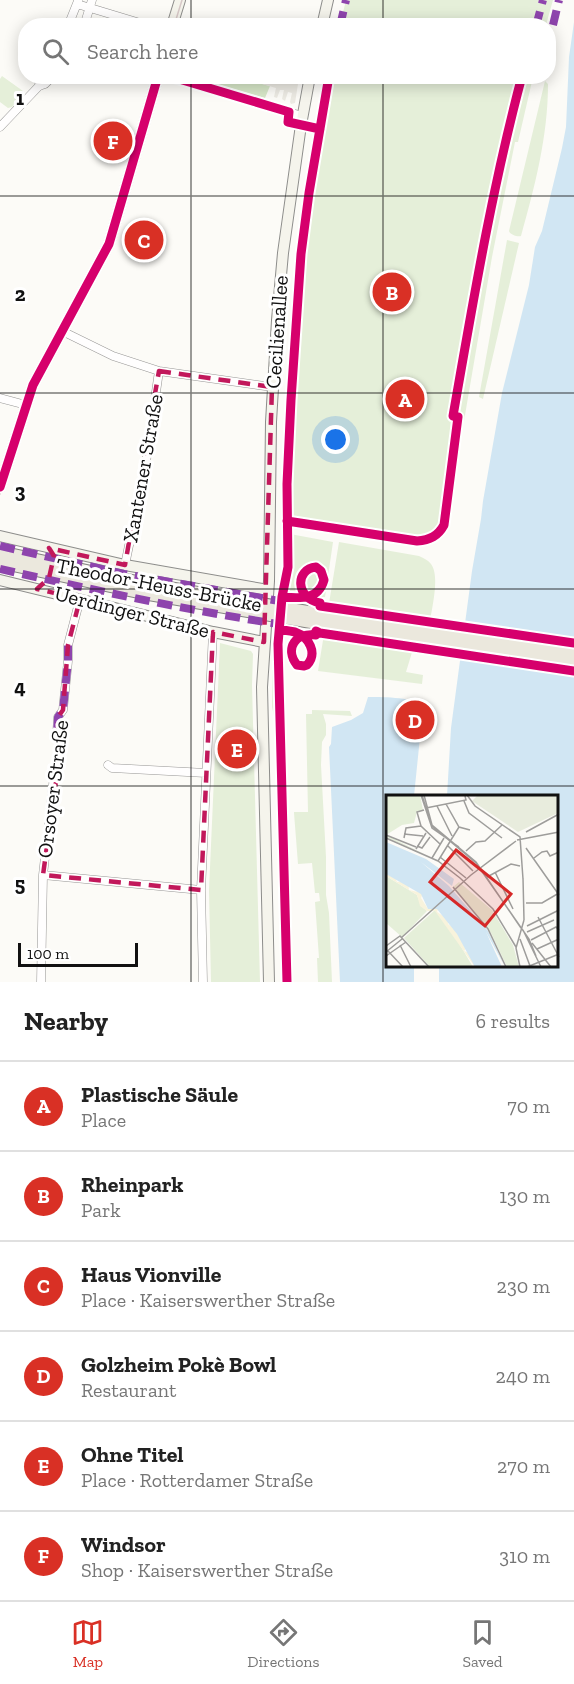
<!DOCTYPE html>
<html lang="en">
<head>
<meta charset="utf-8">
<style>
	:root { --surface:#fff; --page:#f6f6f6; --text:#222; --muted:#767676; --line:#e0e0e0; --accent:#d93025 }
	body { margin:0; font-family:"Zilla Slab",serif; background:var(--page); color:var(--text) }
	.scale { position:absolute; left:18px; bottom:15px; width:120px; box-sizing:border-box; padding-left:6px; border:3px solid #111; border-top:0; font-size:16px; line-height:21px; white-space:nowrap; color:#111; -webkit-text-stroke:4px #fff; paint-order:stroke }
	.you { position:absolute; left:336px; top:440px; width:21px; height:21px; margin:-15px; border:4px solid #fff; border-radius:50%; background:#1a73e8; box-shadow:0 0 0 9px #1a73e833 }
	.badge { display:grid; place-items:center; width:39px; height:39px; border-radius:50%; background:var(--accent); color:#fff; font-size:20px; font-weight:700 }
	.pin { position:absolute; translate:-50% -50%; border:3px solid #fff; box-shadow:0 2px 6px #0006 }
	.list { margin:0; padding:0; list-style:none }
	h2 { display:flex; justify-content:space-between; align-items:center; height:78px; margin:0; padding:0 24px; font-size:26px }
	h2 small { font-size:20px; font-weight:400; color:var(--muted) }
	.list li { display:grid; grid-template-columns:39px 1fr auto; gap:18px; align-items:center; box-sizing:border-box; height:90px; padding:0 24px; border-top:2px solid var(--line) }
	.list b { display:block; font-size:22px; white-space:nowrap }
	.list p { margin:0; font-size:20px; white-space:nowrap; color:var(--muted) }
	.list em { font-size:20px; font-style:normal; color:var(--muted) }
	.icon { flex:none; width:33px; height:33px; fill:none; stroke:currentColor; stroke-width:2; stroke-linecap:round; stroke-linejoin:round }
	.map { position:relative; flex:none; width:574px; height:982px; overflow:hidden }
	.search { position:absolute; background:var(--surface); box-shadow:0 3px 15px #0003; left:18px; right:18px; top:18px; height:66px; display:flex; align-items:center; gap:15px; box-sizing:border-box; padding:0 21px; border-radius:24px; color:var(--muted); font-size:22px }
	.sheet { height:618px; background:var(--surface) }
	nav { display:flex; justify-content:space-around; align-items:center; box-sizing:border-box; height:84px; border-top:2px solid var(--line); background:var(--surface); font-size:16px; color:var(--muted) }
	nav a { display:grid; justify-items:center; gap:3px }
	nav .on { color:var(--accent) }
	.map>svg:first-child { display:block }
</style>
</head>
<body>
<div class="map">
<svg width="574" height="982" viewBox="0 0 574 982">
	<rect width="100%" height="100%" fill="#fcfbf7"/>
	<path fill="#e5efd9" d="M346,0h207l-7,25h-206z
		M2,76l21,15v4l-11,12 -4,1 -8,-6v-23z
		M328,77h205l-15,65h-3l-23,115 -28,164h-2l-13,104 -9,14 -10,6 -1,-3 -13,3 -129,-20 3,-125 11,-147 18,-124z
		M545,81l3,3c0,52 -13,102 -27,152 -3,1 -11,-1 -12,-5z
		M507,240l12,3 -36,156 -4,-2z
		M290,534l43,8 -8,55 -30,-1 -9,-3 4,-22z
		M339,542l80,14c4,2 9,4 12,8 9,12 1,43 -1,57l-64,-10 -5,29 52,9 -7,23 17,3 -1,9 -104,-13z
		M220,643l31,8 2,3 -1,31 8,297h-49l-2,-92z
		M272,670h4l9,312h-3l-7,-261 -3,-14z
		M312,710l38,1 2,5 -29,-2 3,10v11l-4,7 -1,23 5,92v38l3,18 3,69h-14l-1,-24h2l-4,-56 5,-1 -1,-8h-4l-3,-30 -14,1 -4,-51v-1h14l-2,-98h6z"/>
	<path fill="#d7e7c8" d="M189,76l47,1 34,9 -5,12z"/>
	<path fill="#eceae3" d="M219,77h58l18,5 3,2 -3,19 -4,1 -1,-2 2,-9 -4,-1 -3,9 -3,-2 2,-9h-4l-3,8 -3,-1 2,-9 -39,-11 -2,4z"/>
	<path fill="#d1e6f3" d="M574,22v960h-135v-16h119v-170h-111l4,-68 21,-157 9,-52 2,-18 19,-108 27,-108 6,-38 7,-16 20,-83 4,-21 3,-70z
		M368,697c10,0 45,0 52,7 1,1 2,3 3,4l-9,88h-26v170h26v16h-74l-11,-235 2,-3 1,-17 19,-7 12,-7z"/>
	<path fill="#fcfbf7" d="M463,624l111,17v32l-115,-18z"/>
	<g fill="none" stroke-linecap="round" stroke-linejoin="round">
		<g stroke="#979695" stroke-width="9">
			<path id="street" d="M77,4l73,22
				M68,26l10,-25
				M84,26l8,-26
				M169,76l133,40
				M39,86l1,-10
				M0,127l39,-41 6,-2 8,-8
				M62,331l51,25 46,15 113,16
				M0,398l26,7
				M125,565l21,-103 13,-91
				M108,765l4,3 94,5
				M43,875l158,15
				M41,982l2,-107 12,-108 3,-1 2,-21 -3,-13 1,-15 5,-7 5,-49v-16l12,-46
				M203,982l-2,-92 12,-258"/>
		</g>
		<g stroke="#8d8d8b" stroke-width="12">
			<path id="secondary" d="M172,26l8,-26
				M322,26l6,-26
				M0,487l33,-102 76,-141 49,-168
				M0,536l125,29 143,25
				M0,580l213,52 51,10
				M269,982l-7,-295 7,-106 2,-159 6,-102 6,-67 18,-128 9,-49"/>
		</g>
		<g stroke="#848482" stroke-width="14">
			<path id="primary" d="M319,614l255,38
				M317,623l257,39"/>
		</g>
		<use href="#street" stroke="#fffefe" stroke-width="8"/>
		<use href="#secondary" stroke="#f5f4ec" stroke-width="10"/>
		<use href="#primary" stroke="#ebe8dd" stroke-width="12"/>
		<path stroke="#d7c8c7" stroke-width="1.5" d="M174,26l8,-26
			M0,494l35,-109 78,-146 47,-163"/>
		<g stroke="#848482" stroke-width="14" stroke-linecap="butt">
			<path id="primary-bridge" d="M0,552l146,32 173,30
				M0,562l143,31 174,30"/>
		</g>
		<use href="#primary-bridge" stroke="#ebe8dd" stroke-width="12"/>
		<path stroke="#8e44ad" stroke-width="8" stroke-dasharray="15 8" stroke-linecap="butt" d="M553,25l6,-25
			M340,26l6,-26
			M536,26l7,-26
			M0,546l124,28 161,28
			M0,569c94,21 190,42 285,56
			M54,771l1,-4 3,-1 2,-21 -3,-13 1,-15 5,-7 5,-49v-16"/>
		<g stroke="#fff" stroke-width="13">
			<path id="cycleway" d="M169,76l120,36 -1,10 32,7
				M0,487l33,-102 76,-141 49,-168
				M287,521l130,20c13,-1 21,-5 27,-16l14,-108 -5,-1c20,-114 39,-228 69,-340
				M282,597c17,1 36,4 42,-17l-3,-9 -5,-4c-21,2 -21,31 4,36v3l254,37
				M280,630c5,0 10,1 15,2 14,5 23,21 12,33l-3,1 -7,-1c-13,-17 -1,-33 19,-30v-4l4,2 254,38
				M287,982l-9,-338 4,-47 6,-30 -1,-83 4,-84 10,-146 8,-61 20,-117"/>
		</g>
		<use href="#cycleway" stroke="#d6006c" stroke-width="9"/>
	</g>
	<path fill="none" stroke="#c2185b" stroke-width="4.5" stroke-dasharray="12 8" stroke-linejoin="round" d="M159,371l113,16 -8,255 -51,-10 -12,258 -158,-15 15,-109v-49l5,-7 5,-65 12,-46 -43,-10 12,-11 5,-22 -5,-8 76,17z"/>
	<path fill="none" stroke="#111" stroke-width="1.5" stroke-opacity="0.55" d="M191,0v26M383,0v26M191,76v906M383,76v906M0,196h574M0,393h574M0,589h574M0,786h574"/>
	<g text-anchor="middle" stroke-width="6" stroke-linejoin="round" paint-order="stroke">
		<g font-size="21" fill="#111" stroke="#fff">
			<text transform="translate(277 332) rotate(-86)" y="7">Cecilienallee</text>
			<text transform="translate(143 468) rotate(-80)" y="7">Xantener Straße</text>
			<text transform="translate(159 585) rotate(11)" y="7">Theodor-Heuss-Brücke</text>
			<text transform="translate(132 612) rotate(14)" y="7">Uerdinger Straße</text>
			<text transform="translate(53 789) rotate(-83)" y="7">Orsoyer Straße</text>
		</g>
	</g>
	<g transform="translate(386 795)">
		<rect width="172" height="172" fill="#fcfbf7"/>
		<path d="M0,0h34l3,15 -6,2 -3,11 -12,2 -16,10 40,20 -40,-18zM0,81l31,19 4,11 6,5 -25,26 -16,-14zM73,87l33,28 21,35 6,22h-12l-16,-34 -38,-46zM49,115l15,18 23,39h-43l-26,-29z" fill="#e5efd9"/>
		<path d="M6,76l5,11 11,-1 1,9 14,3 -2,5 7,11 11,-3 -2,6 12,8 -1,4 11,9 9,13 -4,5 8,3 3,13 -40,-56h-8l-7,-5 -3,-11 -31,-19z" fill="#f8f3dc"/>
		<path d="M92,0h80v18l-40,19 -46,-31z" fill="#e8ecdd"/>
		<path d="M0,47l40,17 28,20 -2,7 -31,-24 28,24 34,39 5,6 17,36 -19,-35 16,35h-27l-18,-33 -20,-25h-9l-7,-15 -35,-20z" fill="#d1e6f3"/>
		<path fill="none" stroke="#9e9d9b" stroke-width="1.5" d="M35,0l11,33 27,19M36,0l9,30 45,38 53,76 7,17M38,0l8,30 44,37 45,66M81,0l8,11 45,31 3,42M78,6l5,12 33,25M60,9l13,23 11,3M51,11l15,30M40,13l40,-8 -1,-4M38,15l-7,2 4,14 19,18M140,37l33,-18M18,39l19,2M0,40l30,12M0,43l52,23 22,17 33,31 23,38M18,43l2,-10 15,-2M131,45l42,-8M61,50l26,26M31,51l5,2 8,-11M140,53l33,47M30,54l10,-16M80,56l10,-9 9,-1 17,-16M54,62l26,21M46,63l12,-20M148,63l8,-6 5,-1 3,5 9,-4M52,66l21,-34M109,77l18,37M101,82l24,-13 9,2M137,83l1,42M67,92l35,42 18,38M140,108h16l17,-10M152,122l21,40M141,131l32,-16M137,135l18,37M141,137l27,-12M15,143l70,-63 45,-34M134,144l10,27M145,145l25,-13 3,3M146,148l19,24M14,150l11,22M0,151l14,-10 29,31M151,154l22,-10M2,156l15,16M0,157l16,-13M0,161l20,-14M134,172l-4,-19 8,-28M141,172l32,-13"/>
		<path fill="#d62828" fill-opacity="0.15" stroke="#d62828" stroke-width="3" d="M70,55l55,44 -26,32 -55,-44z"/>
		<rect width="172" height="172" fill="none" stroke="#111" stroke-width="3"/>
	</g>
	<g font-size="20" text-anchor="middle" font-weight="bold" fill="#111" stroke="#fff" stroke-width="6" stroke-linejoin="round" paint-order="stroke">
		<text x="20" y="105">1</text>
		<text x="20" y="301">2</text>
		<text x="20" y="498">3</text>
		<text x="20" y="694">4</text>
		<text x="20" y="891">5</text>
	</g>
</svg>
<div class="scale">100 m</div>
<div class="you"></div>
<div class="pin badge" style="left:405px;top:399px">A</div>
<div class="pin badge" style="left:392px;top:292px">B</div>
<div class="pin badge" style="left:144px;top:240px">C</div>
<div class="pin badge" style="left:415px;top:720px">D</div>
<div class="pin badge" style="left:237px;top:749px">E</div>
<div class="pin badge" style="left:113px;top:141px">F</div>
<div class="search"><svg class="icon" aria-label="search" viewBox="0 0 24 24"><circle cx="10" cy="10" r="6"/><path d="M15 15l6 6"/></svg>Search here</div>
</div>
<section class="sheet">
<h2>Nearby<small>6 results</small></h2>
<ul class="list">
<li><span class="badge">A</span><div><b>Plastische Säule</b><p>Place</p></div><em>70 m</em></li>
<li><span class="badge">B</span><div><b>Rheinpark</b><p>Park</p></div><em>130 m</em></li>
<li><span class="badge">C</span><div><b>Haus Vionville</b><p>Place · Kaiserswerther Straße</p></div><em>230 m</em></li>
<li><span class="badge">D</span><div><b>Golzheim Pokè Bowl</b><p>Restaurant</p></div><em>240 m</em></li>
<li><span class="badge">E</span><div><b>Ohne Titel</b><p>Place · Rotterdamer Straße</p></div><em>270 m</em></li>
<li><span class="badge">F</span><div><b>Windsor</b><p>Shop · Kaiserswerther Straße</p></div><em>310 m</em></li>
</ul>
</section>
<nav>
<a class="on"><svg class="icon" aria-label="map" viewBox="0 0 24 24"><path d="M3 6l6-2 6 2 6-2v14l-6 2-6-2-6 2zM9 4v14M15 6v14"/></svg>Map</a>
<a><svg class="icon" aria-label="directions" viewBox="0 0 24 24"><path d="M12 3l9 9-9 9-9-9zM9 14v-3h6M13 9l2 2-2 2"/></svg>Directions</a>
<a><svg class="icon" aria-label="saved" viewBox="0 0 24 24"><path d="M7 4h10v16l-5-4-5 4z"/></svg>Saved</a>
</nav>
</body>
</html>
